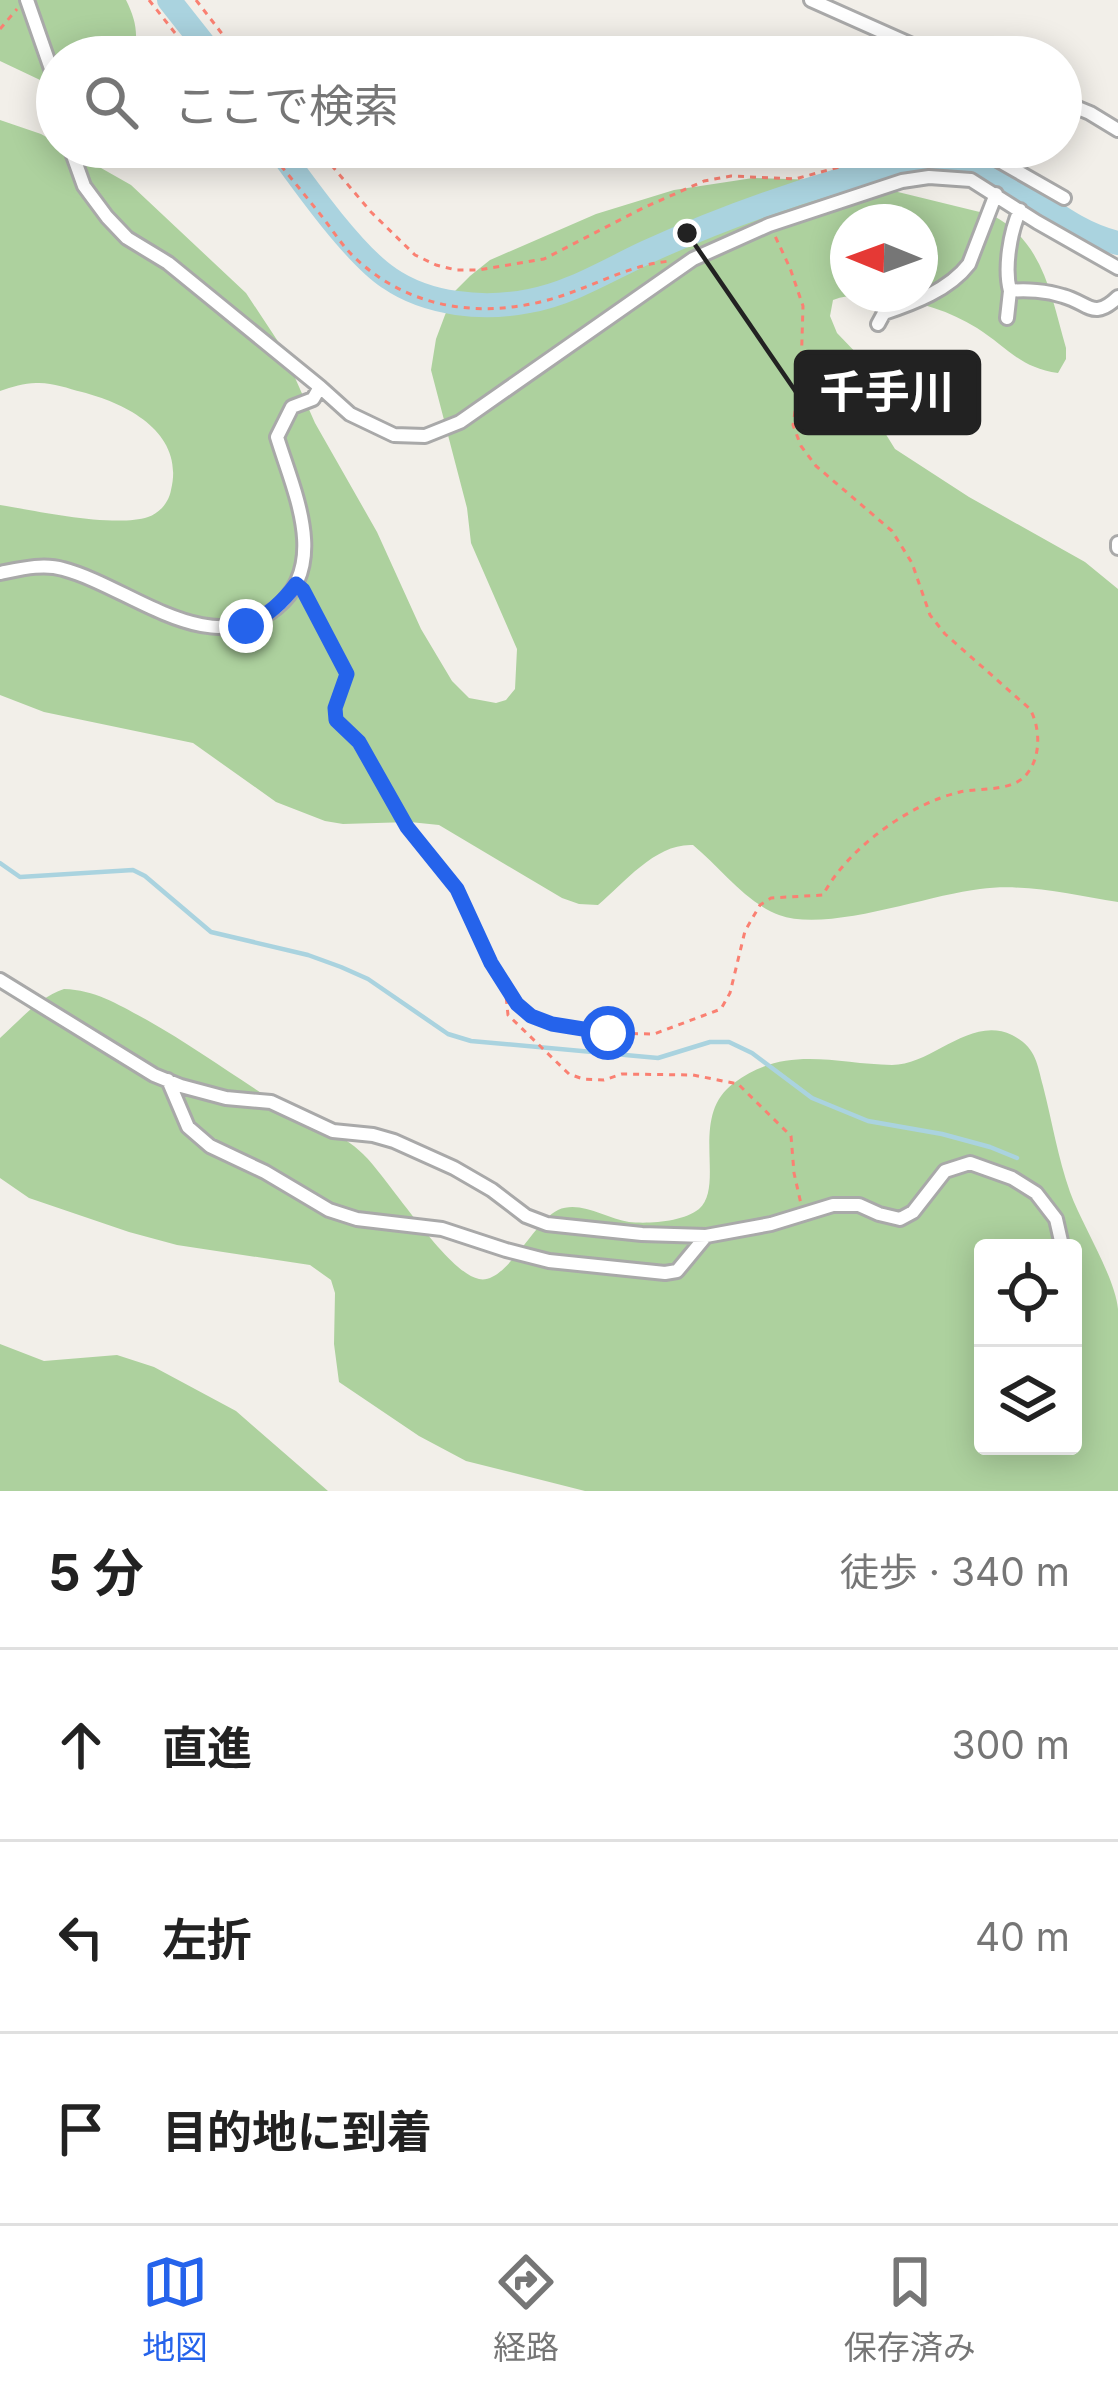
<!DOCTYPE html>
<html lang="ja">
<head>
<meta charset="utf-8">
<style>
	:root { --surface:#fff; --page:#f6f6f6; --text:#222; --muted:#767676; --line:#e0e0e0; --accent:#2563eb }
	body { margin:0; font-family:Inter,"Noto Sans JP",sans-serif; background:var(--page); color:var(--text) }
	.controls { position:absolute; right:36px; bottom:36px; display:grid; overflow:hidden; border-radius:12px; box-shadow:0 6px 30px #0003 }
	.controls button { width:108px; height:108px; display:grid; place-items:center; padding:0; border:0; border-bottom:3px solid var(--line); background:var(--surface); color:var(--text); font:60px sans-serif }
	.compass { position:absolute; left:830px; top:204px; width:108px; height:108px; border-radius:50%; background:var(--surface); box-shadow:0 6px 30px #0003; rotate:271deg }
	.stop { position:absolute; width:36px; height:36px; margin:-27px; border:9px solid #2563eb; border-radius:50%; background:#fff }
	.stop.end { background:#2563eb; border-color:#fff; box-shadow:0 3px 12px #0008 }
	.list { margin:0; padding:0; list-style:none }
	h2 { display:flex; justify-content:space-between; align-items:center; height:156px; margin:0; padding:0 48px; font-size:51px }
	h2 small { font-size:39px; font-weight:400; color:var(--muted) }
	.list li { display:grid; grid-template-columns:78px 1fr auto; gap:36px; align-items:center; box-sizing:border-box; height:192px; padding:0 48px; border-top:3px solid var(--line) }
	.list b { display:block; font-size:45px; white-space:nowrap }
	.list em { font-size:39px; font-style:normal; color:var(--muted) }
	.icon { flex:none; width:66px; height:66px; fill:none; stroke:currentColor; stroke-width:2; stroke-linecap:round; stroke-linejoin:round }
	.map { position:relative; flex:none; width:1118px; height:1491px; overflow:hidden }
	.search { position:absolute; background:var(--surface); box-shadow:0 6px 30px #0003; left:36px; right:36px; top:36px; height:132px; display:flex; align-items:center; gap:30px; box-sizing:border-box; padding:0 42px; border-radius:66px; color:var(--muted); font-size:45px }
	.sheet { height:732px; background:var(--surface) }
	nav { display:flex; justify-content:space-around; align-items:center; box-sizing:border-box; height:168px; border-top:3px solid var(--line); background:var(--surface); font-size:33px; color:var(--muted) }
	nav a { display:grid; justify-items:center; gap:6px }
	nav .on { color:var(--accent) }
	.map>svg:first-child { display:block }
</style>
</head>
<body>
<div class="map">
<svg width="1118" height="1491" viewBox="0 0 1118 1491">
	<rect width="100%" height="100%" fill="#f2efe9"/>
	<path fill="#add19e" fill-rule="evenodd" d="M0,0h126c10,20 13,35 7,57h-76v31l-57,-27z
		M0,120l41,14 16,9v4h7l67,38 115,108 35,53 34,77 62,109 44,97 31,52 17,17 27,5 10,-3 9,-11 2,-40 -46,-106 -4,-35 -36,-138 5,-31 9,-24 10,-24 15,-15 20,-16 106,-46 78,-24 79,-12 100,3 139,34c52,27 59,81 74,133v11l-8,14c-38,-5 -51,-26 -81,-45 -28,-17 -56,-26 -88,-30 -20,-2 -37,-5 -56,2l-3,16 7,17 25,26 17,24 3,45 13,21 74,48 116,65 33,27v313c-45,-7 -92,-19 -138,-13 -53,6 -152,44 -201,26 -34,-13 -58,-47 -86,-70 -37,-2 -68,37 -95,60l-19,-1 -17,-6 -123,-73 -29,-3 -67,2 -18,-3 -49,-19 -83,-59 -149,-31 -44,-17v-190c37,6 114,23 148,12 12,-4 21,-15 23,-27 14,-57 -43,-86 -89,-98 -15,-4 -31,-10 -46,-9 -12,0 -24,4 -36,8zM848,222h72v72h-72z
		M64,989c32,1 55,16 83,31 48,27 91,59 138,88 25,15 57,25 78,46 26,25 84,119 116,125 27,6 54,-57 79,-69 23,-10 48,9 71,12 19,2 54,0 70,-13 27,-24 -11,-93 35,-126 52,-39 101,-19 158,-18 41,0 78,-50 120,-30 24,12 25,28 31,51 9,35 15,72 27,106 12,33 45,85 48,117 0,58 0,124 0,182h-533l-119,-30 -47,-25 -80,-54 -5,-38 1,-51 -4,-13 -21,-15 -133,-20 -48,-13 -100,-34 -29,-20v-140c19,-17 39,-41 64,-49zM983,1248h90v198h-90z
		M0,1344l44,17 73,-6 37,12 82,44 92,80h-328z"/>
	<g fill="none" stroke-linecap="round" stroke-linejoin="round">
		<path stroke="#aad3df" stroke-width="4.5" d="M0,863l20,14 113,-7 12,6 66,56 97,23 33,12 27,12 80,55 23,7 187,17 52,-16h19l23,11 60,45 56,23 74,13 48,13 27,11"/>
		<path stroke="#aad3df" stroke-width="24" d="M169,0l45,57
			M277,147c26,36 77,108 112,131 39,27 95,32 140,23 41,-7 81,-32 118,-49 61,-28 123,-51 187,-70 32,-10 63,-20 97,-22 75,-4 118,68 187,83"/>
		<g stroke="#a9a9a9" stroke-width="18">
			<path id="street" d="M27,0l30,86
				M811,0l128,57
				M1061,101l29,12 28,17
				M70,147l14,39 23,31 20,21 41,25 152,124 30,27 44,21 31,1 35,-14 233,-163 76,-34 133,-44 27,-4 42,3 66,42 81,46
				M980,150l84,48
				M1010,291c-6,-23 0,-59 10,-81
				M1007,318l3,-27c16,-2 37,0 53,5 26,7 30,25 55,1
				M878,324l6,-11c30,-10 65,-23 85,-49l27,-70
				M1118,543v5
				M0,573c20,-4 43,-10 63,-4 68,18 145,93 213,39 54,-43 17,-118 1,-171l15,-30 21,-8 7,-12
				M0,980l154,95 27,11 45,12 45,4 62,29 40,4 21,6 60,27 38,22 34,26 21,8 95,10 64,2 65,-12 62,-19h26l20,9 21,5 13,-7 32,-41 25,-8 42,15 24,15 20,26 5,22
				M168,1080l20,47 22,19 55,26 64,38 28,9 85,10 64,21 43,11 116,12 12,-2 29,-35"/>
		</g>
		<path stroke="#fa8072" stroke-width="3" stroke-dasharray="6 6" stroke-linecap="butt" d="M149,0l45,57
			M196,0l44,57
			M0,29l17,-20
			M266,147c19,24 39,48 58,72 9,12 18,26 28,36 54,53 126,64 196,45 41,-11 79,-35 122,-39
			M316,147l55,65 44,43 21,10 20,5h22l66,-11 99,-51 61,-27 27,-5 64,3 118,-32
			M305,594l43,80 -13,34 1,12 23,22 48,85 50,62 34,74 26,41 14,12 21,8 55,9 47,1 67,-25 9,-16 15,-62 15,-26 11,-7 52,-3c24,-46 86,-91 137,-103 22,-5 55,1 69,-21 12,-17 11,-44 1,-62l-85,-75 -15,-19 -18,-52 -20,-32 -76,-65 -15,-20 -8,-21 8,-54 2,-65 -13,-38 -15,-32
			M505,986l3,29 61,59 14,5 21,1 18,-6 71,1 45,9 53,52 3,37 7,31"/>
		<use href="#street" stroke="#fff" stroke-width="12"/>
	</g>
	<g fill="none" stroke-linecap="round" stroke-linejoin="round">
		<path stroke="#2563eb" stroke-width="15" d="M246,626c22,-11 36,-23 50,-42l7,6 44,84 -12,34 1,12 23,22 48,85 50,62 34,74 26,41 14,12 21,8 56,9"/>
	</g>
	<path fill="none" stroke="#222" stroke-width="4.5" d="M687 233L796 392"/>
	<circle fill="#222" stroke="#fff" stroke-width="4.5" cx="687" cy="233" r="12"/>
	<rect fill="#222" stroke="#222" stroke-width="4.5" x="796" y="352" width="183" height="81" rx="12"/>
	<g font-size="45" text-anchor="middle" font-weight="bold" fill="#fff">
		<text x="887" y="408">千手川</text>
	</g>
</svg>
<div class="controls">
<button><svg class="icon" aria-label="locate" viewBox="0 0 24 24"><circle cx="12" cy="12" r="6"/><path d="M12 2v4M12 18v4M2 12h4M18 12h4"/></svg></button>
<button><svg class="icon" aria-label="layers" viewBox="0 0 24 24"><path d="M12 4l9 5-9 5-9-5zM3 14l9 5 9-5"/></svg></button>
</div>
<svg class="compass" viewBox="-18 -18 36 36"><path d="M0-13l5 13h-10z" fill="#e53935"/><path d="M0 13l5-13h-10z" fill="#767676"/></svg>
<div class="stop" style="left:608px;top:1033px"></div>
<div class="stop end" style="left:246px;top:626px"></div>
<div class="search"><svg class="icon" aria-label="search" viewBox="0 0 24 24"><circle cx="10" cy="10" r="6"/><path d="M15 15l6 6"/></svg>ここで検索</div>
</div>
<section class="sheet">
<h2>5 分<small>徒歩 · 340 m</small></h2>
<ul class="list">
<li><svg class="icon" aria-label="ahead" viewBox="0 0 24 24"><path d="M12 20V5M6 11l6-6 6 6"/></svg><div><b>直進</b></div><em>300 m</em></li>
<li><svg class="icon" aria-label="left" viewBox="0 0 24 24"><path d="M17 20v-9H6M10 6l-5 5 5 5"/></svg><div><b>左折</b></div><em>40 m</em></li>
<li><svg class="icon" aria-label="arrive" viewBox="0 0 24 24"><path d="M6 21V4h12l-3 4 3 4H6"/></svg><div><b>目的地に到着</b></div></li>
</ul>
</section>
<nav>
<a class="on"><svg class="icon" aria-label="map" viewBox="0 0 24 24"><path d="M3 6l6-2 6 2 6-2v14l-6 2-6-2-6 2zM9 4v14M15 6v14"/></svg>地図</a>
<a><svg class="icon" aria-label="directions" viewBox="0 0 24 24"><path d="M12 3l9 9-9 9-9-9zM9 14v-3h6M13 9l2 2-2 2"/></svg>経路</a>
<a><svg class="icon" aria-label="saved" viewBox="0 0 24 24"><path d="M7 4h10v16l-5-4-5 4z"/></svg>保存済み</a>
</nav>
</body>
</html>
